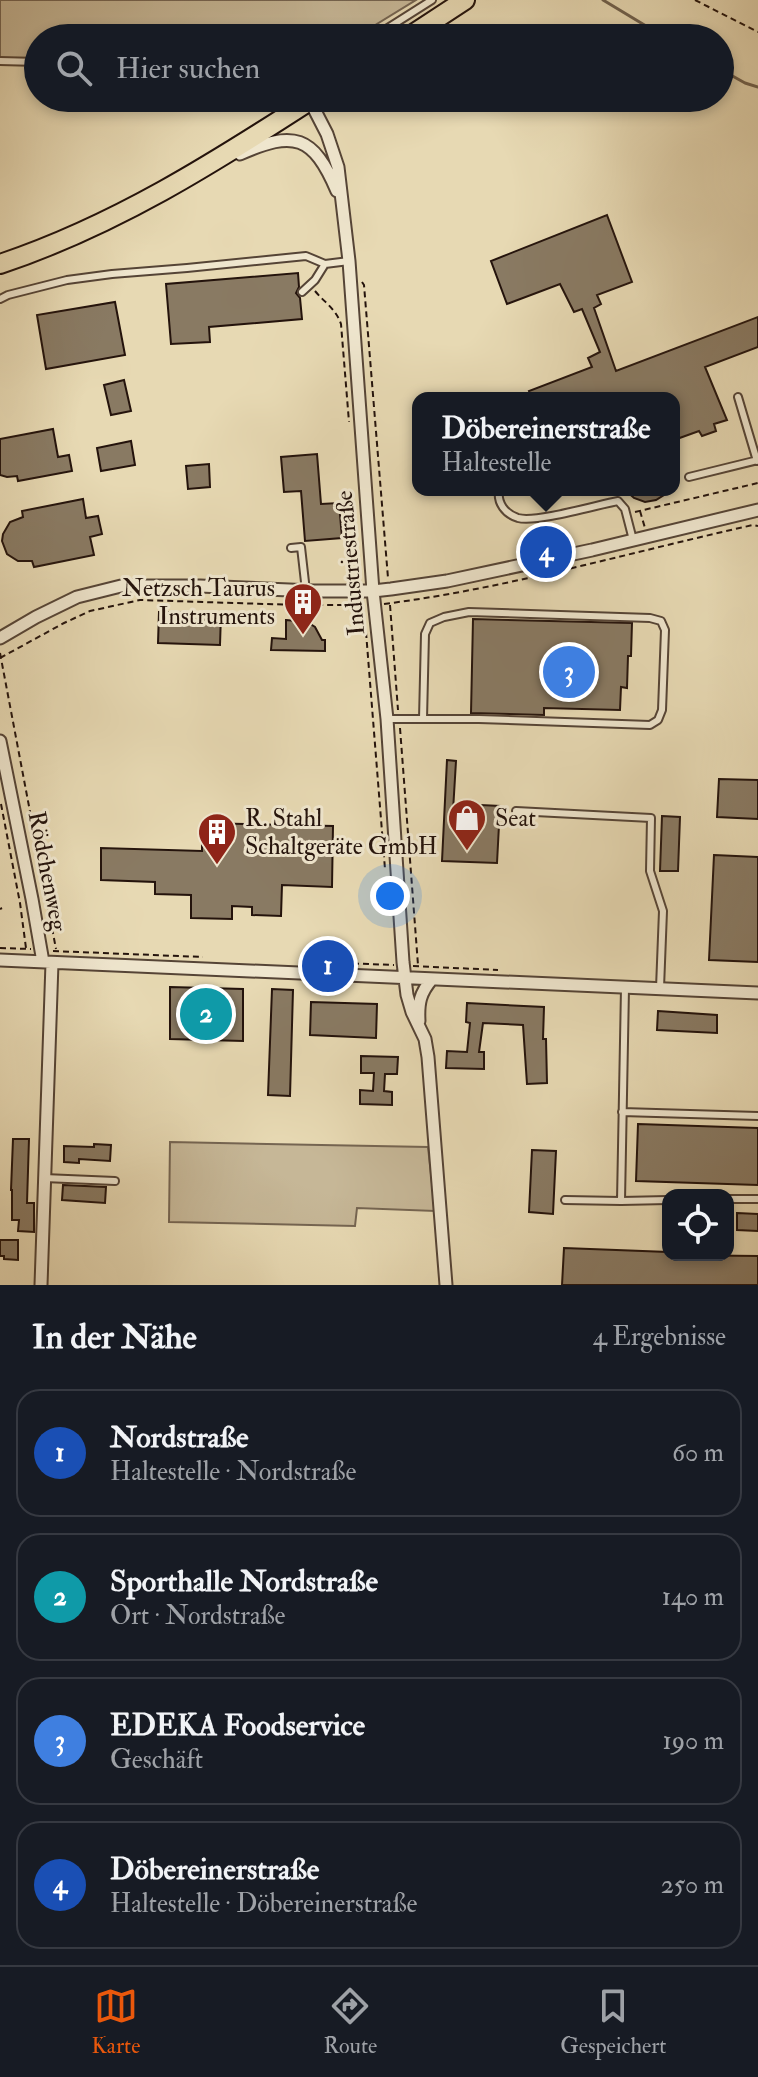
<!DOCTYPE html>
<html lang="de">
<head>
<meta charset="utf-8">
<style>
	:root { --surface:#171b24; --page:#20242c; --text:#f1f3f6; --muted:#9ea1a6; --line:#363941; --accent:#ea580c }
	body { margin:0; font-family:"IM FELL Double Pica",serif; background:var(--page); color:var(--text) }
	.controls { position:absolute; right:24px; bottom:24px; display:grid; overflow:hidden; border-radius:16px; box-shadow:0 4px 12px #0003 }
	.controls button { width:72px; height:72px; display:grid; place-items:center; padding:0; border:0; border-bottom:2px solid var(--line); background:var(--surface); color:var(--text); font:40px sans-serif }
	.you { position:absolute; left:390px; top:896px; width:28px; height:28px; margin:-20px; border:6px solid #fff; border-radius:50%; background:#1a73e8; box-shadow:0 0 0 12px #1a73e833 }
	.badge { display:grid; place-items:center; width:52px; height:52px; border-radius:50%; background:var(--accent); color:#fff; font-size:26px; font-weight:700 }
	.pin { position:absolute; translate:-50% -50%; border:4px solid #fff; box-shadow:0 2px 8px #0006 }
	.popup { position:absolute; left:412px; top:392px; width:268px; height:104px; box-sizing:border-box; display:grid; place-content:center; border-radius:16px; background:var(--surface); filter:drop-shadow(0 2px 6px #0005); font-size:26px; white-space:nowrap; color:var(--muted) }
	.popup b { font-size:30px; color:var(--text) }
	.popup::after { content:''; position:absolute; left:50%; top:100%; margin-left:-16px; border:16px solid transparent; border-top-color:var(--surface) }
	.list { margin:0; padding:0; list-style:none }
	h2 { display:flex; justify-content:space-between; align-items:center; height:104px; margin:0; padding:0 32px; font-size:34px }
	h2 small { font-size:26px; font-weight:400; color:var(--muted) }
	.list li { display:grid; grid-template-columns:52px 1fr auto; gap:24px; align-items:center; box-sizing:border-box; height:128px; margin:0 16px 16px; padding:0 16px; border:2px solid var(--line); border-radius:24px }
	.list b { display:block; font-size:30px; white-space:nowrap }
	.list p { margin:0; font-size:26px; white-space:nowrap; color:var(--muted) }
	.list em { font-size:26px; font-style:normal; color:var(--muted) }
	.icon { flex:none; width:44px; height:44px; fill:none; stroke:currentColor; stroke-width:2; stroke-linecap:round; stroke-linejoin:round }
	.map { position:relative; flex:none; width:758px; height:1285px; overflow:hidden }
	.search { position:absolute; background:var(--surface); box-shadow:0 4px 12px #0003; left:24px; right:24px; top:24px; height:88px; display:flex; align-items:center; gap:20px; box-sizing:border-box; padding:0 28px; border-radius:44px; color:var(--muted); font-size:30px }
	.sheet { height:680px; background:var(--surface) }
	nav { display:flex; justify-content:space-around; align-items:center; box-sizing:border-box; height:112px; border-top:2px solid var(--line); background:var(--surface); font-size:22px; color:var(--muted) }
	nav a { display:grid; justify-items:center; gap:4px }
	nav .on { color:var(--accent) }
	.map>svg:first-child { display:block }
</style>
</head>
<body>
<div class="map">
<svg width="758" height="1285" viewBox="0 0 758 1285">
	<rect width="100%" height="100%" fill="#e7d9b3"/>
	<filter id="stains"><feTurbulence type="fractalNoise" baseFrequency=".0025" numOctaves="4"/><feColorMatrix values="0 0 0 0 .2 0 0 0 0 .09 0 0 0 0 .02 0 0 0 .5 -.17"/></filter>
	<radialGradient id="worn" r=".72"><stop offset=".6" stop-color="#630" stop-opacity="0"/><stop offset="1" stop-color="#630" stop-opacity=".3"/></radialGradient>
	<path fill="#c6b797" stroke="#756552" stroke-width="2" d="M0,0h416l-62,38h-316v21l-38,-1z
		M170,1142l258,5 7,64 -78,-3 -2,18 -186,-4z"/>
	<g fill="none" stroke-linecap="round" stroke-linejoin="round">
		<path stroke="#71624e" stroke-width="3" d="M603,0l63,38
			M720,69l25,14 13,4"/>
	</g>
	<path fill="#897a63" stroke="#24130c" stroke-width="2" d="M607,215l25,67 -35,13 4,9 -7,4 22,63 142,-54v30l-53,20 22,53 -13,4 2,7 -14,5 -3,-5 -25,9v-42h-142l-3,-7 63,-24 -4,-9 12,-6 -18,-43 -8,3 -14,-28 -53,20 -16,-43z
		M298,273l1,14 -3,6 4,5 2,21 -93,8 1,15 -39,2 -5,-60z
		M115,302l10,53 -79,14 -9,-54z
		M124,380l7,31 -20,4 -7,-30z
		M53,429l5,28 11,-2 3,16 -54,10 -1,-5 -10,1 -7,-2v-36z
		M131,441l4,24 -34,6 -4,-23z
		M317,454l4,50 18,-1 3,35 -37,3 -4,-50 -17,1 -3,-35z
		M209,464l1,23 -22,2 -2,-23z
		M625,490h47l-16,10 -11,2 -11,-4z
		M83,499l3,19 12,-2 4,18 -12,3 4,18 -60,12 -2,-6h-14l-11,-7 -5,-13 1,-7 7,-12 13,-5 -1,-6z
		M159,612l62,2 -1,31 -62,-2z
		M473,619l159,4 -1,33h-3l-1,32 -6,-1 -1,23 -76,-2v7l-73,-2z
		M286,620l21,2 8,5 7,13h3v11l-54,-1 1,-12 14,1z
		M447,760l9,1 -3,50 28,1v-7l19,1 -3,57 -55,-2z
		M719,779l39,1v39l-41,-2z
		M662,816l18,1 -2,54h-18z
		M202,823l131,3 -1,61 -50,-2 -1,31 -29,-1v-8l-20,-1v13l-41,-1v-23l-36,-1v-12l-54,-2v-32l101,3z
		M714,855l44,2v105l-49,-2z
		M170,987l73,2v52l-73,-2z
		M272,989l21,1 -3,106 -22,-1z
		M311,1002l66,2 -1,34 -66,-3z
		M467,1003l77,4 -1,32h3l1,44 -20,1 -4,-59 -40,-2 -4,29h5v17l-38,-1 1,-17 20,1 3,-29 -4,-1z
		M658,1011l59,4v18l-60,-3z
		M361,1056l37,1 -1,17h-12l-1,17 8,1v13l-32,-1v-14l13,1 1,-18h-13z
		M638,1124l120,4v57l-122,-4z
		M13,1139h16l-2,64h7v29l-16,-1 1,-11h-7v-30h-1z
		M94,1144l17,1 -1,16 -31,-2v4l-15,-1v-16l30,1z
		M532,1150l24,1 -3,63 -24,-2z
		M63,1185l43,2 -1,16 -43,-3z
		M737,1213l21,1v17l-21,-1z
		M0,1240h18v20l-14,-1v-3h-4z
		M564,1248l104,4v3l90,1v29h-196z"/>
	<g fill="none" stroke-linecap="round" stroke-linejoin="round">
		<g stroke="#554436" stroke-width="10">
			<path id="service" d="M372,38l60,-38
				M0,61l38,1
				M302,292l13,-12 10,-16 24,-3
				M0,299l8,-4 59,-15 45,-6 75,-6 119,-12 19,8
				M738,397l19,64
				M689,477l69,-17
				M499,490c-2,13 6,24 19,28 18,5 79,-13 100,-17l7,8 8,31
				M291,548l10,-1 5,44
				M387,719h92l171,6 8,-5 4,-10 3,-80 -4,-9 -11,-3 -181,-6 -25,5 -14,6 -5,11 -2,85
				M516,811l135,7 -1,53 13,40 -3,77
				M625,988l-4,213 47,-1
				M622,1112l136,4
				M44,1178l71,3
				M728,1199h30
				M565,1200l56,1"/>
		</g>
		<g stroke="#554436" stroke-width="15">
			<path id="minor" d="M310,101l17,33 11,33 11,94 24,330 14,128 16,243 4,33 5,17 13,27 3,18 18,228
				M240,154c54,-24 73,-19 97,37
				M0,638l36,-21 41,-20 44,-11h79l113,5h60l18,-2 56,-8 145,-31 166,-40
				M0,741l32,158 11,63
				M0,960l758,33
				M419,1021c-1,-18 1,-28 13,-42
				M41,1285l11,-322"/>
		</g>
		<g stroke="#24130c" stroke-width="22">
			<path id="primary" d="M407,38l58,-38
				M0,264c114,-38 214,-101 314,-166"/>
		</g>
		<path stroke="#24130c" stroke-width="2" stroke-dasharray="6 4" stroke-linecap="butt" d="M695,0l63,32
			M362,282l2,3 24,293
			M315,291c10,12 21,18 26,33l8,98
			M640,511l5,17
			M635,512l123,-29
			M384,604c125,-16 247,-52 369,-79l5,1
			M390,605l8,105
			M366,632l19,237
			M0,653l56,296
			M0,658l64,-35 26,-12 50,-11 158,5h67
			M400,728l18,237
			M1,804l19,99 6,45
			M0,909l2,-1
			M0,948l31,1
			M53,951l150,6
			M313,962l81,3
			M413,966l85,4"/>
		<use href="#service" stroke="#efe6ce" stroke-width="6"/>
		<use href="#minor" stroke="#efe6ce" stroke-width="11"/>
		<use href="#primary" stroke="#e7d9b3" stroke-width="18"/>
	</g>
	<defs>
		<g id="building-pin" transform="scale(2)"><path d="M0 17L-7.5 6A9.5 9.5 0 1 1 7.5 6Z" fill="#8f2418" stroke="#efe6ce"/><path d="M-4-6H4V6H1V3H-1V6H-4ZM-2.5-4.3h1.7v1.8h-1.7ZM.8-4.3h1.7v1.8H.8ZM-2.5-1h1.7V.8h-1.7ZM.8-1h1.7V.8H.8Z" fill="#fff"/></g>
		<g id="shop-pin" transform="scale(2)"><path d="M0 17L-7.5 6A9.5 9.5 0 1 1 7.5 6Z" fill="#8f2418" stroke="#efe6ce"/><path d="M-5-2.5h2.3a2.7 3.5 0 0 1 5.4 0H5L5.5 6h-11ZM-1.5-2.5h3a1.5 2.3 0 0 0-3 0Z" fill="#fff"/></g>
	</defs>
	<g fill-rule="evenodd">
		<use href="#building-pin" x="303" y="602"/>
		<use href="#shop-pin" x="467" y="818"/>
		<use href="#building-pin" x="217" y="832"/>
	</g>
	<g text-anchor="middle" stroke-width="6" stroke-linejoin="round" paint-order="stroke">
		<g font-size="24" fill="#24130c" stroke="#efe6ce">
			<text transform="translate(350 563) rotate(-95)" y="8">Industriestraße</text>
			<text transform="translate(48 871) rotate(79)" y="8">Rödchenweg</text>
		</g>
		<g font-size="24" fill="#24130c" stroke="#efe6ce" text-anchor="start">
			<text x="275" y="596" text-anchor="end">Netzsch Taurus<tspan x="275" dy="28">Instruments</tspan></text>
			<text x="245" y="826">R. Stahl<tspan x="245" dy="28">Schaltgeräte GmbH</tspan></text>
			<text x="495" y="826">Seat</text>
		</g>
	</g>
	<rect width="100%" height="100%" filter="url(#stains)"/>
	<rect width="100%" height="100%" fill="url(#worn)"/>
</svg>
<div class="controls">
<button><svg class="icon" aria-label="locate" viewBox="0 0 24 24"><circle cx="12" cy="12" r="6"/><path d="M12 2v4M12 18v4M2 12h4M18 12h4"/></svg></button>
</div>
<div class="you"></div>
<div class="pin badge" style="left:328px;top:966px;background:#1a4fb4">1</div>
<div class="pin badge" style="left:206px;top:1014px;background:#0f9aa8">2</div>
<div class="pin badge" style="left:569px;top:672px;background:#3f7fe0">3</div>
<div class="pin badge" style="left:546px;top:552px;background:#1a4fb4">4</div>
<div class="popup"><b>Döbereinerstraße</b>Haltestelle</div>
<div class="search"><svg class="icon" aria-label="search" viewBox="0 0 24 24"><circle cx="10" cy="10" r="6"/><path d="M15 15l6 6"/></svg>Hier suchen</div>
</div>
<section class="sheet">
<h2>In der Nähe<small>4 Ergebnisse</small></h2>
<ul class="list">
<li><span class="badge" style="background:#1a4fb4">1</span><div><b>Nordstraße</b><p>Haltestelle · Nordstraße</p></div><em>60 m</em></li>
<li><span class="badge" style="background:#0f9aa8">2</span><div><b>Sporthalle Nordstraße</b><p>Ort · Nordstraße</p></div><em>140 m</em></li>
<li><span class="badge" style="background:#3f7fe0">3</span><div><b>EDEKA Foodservice</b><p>Geschäft</p></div><em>190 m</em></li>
<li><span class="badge" style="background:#1a4fb4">4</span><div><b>Döbereinerstraße</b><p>Haltestelle · Döbereinerstraße</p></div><em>250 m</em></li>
</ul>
</section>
<nav>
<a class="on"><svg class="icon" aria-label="map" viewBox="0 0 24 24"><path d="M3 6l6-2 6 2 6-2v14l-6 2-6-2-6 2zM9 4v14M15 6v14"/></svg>Karte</a>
<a><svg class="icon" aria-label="directions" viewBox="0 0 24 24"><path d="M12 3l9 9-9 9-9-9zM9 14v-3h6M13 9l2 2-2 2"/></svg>Route</a>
<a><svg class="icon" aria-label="saved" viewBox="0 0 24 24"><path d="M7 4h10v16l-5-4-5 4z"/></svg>Gespeichert</a>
</nav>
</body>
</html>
